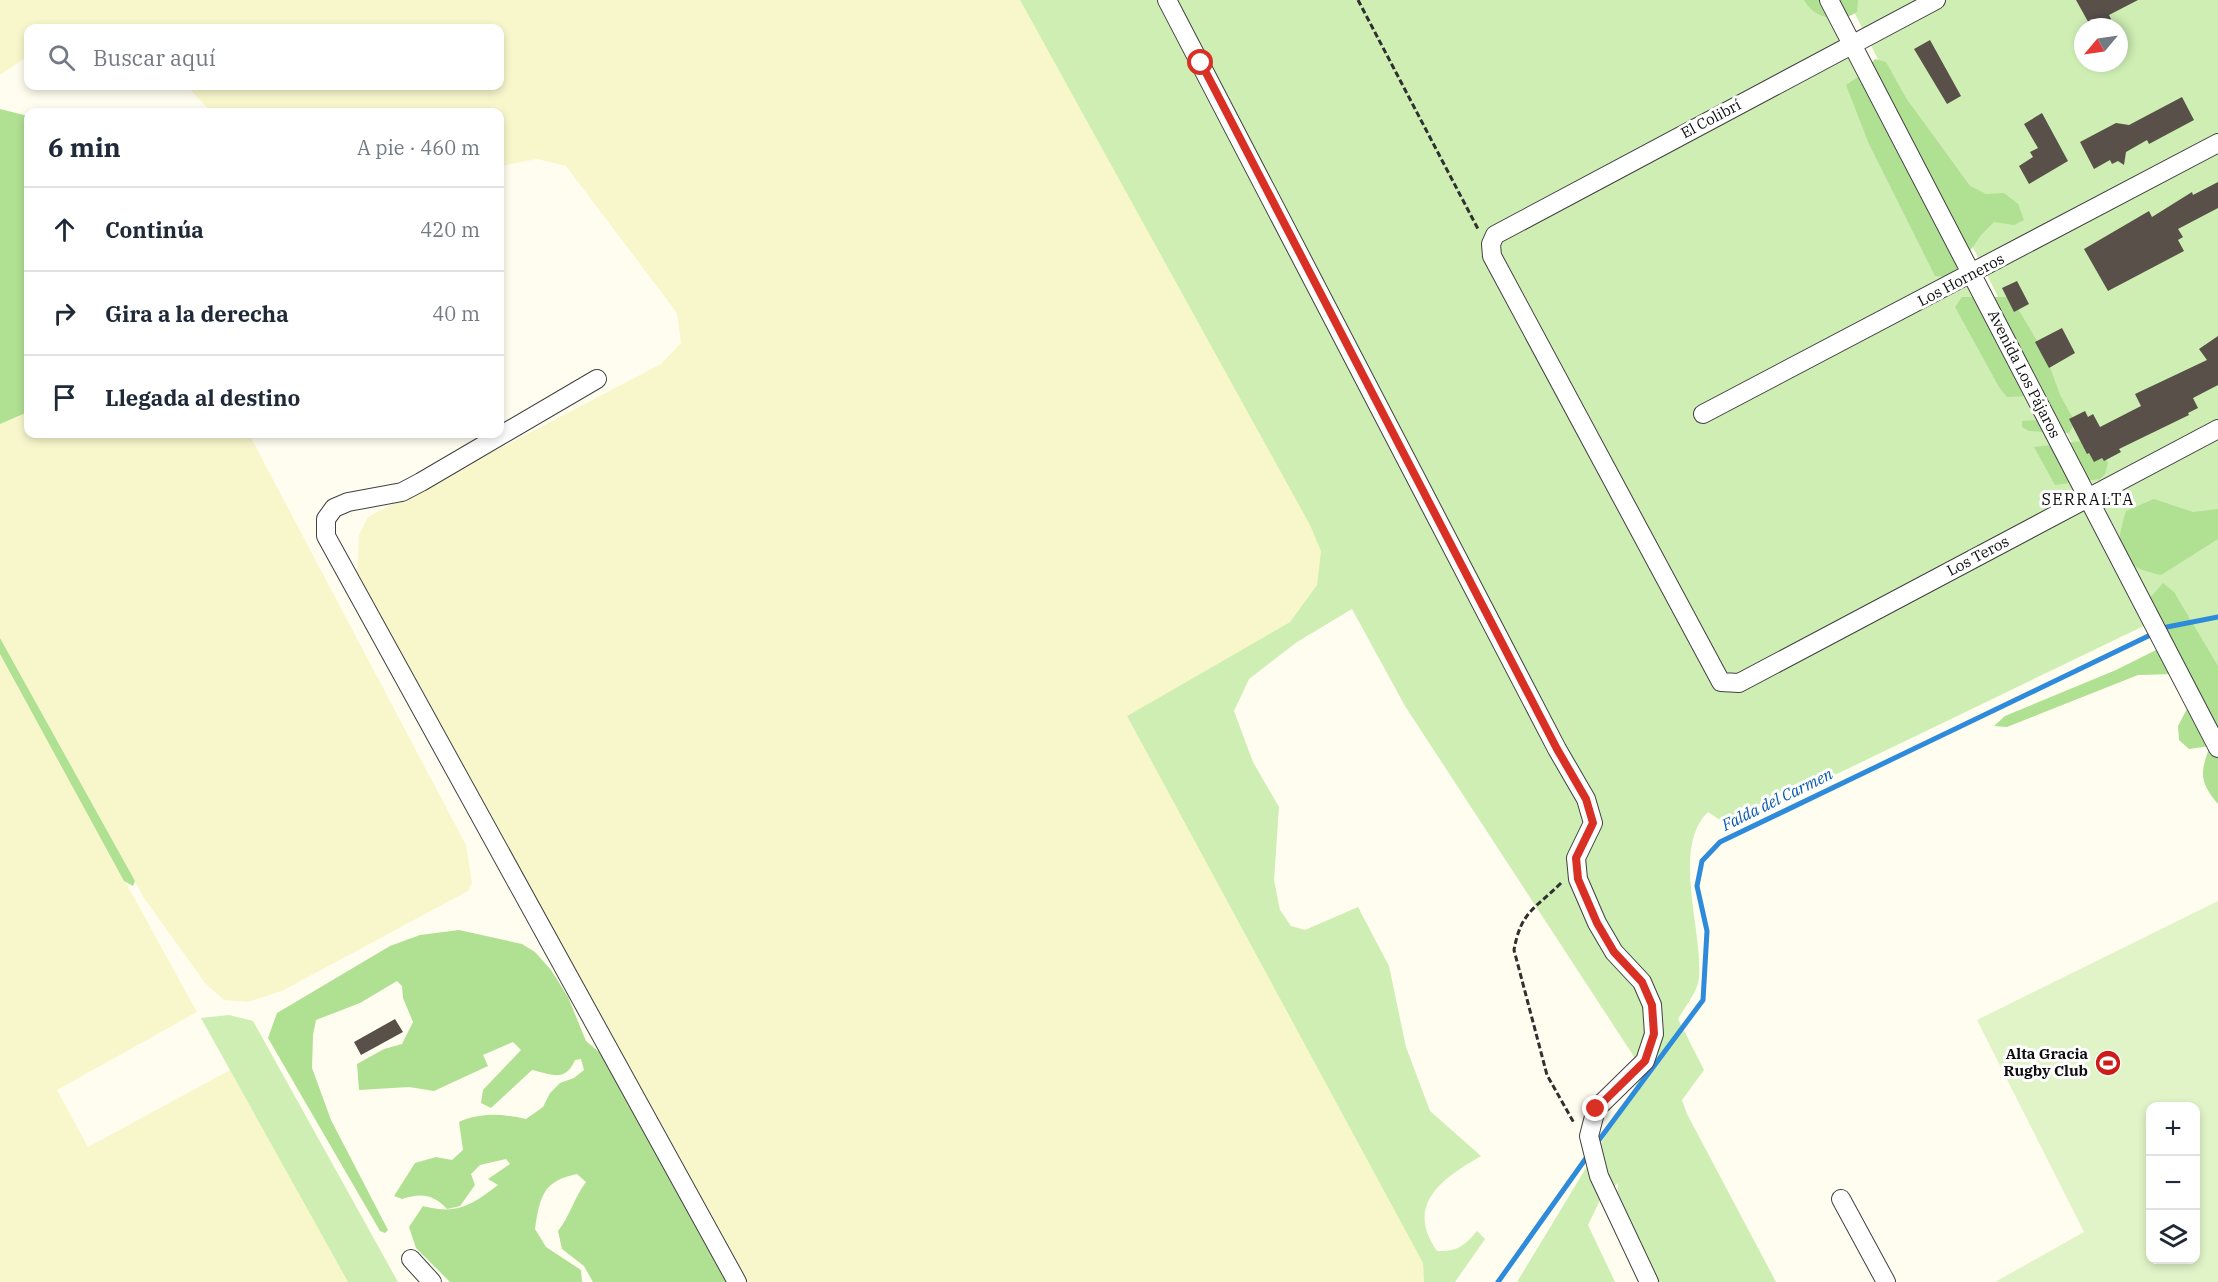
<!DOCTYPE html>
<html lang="es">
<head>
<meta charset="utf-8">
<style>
	:root { --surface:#fff; --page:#f2f2f3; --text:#1f2937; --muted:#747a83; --line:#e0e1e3 }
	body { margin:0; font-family:"IBM Plex Serif",serif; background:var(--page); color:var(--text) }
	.controls { position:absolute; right:18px; bottom:18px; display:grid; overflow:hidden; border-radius:12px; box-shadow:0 3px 9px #0003 }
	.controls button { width:54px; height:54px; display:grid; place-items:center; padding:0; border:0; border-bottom:2px solid var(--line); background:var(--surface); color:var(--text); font:30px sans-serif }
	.compass { position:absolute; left:2074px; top:18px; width:54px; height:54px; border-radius:50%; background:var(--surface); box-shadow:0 3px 9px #0003; rotate:241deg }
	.stop { position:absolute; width:18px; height:18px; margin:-14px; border:4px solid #d93025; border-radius:50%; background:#fff }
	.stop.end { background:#d93025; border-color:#fff; box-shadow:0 2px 6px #0008 }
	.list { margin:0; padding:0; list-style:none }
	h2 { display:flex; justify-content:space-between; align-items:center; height:78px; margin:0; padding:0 24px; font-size:26px }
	h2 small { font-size:20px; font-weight:400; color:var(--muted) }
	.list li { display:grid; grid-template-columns:39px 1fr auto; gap:18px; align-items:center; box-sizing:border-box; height:84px; padding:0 24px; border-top:2px solid var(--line) }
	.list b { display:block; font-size:22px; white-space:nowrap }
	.list em { font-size:20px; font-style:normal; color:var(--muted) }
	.icon { flex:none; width:33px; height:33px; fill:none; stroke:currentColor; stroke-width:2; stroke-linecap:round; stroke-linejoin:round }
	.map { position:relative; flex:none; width:2218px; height:1282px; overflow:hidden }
	.search { position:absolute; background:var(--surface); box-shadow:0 3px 9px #0003; left:24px; top:24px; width:480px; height:66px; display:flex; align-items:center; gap:15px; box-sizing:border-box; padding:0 21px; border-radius:12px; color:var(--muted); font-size:22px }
	.panel { position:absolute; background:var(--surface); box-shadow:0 3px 9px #0003; left:24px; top:108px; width:480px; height:330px; border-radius:12px }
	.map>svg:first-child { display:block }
</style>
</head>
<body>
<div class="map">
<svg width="2218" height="1282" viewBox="0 0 2218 1282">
	<rect width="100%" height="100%" fill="#fffdef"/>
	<path fill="#f8f7cc" d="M0,0h1020l294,531 7,20 -4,34 -27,37 -163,94 296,547 1,19h-677l-390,-709 2,-38 9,-18 293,-153 20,-21 -4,-30 -111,-147 -29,-7 -37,7v-54h-289l-24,-26h313v-58h-472v28l-28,19z
		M28,412v22h221l217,411 6,38 -4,8 -186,100 -34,11 -24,-2 -19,-17 -61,-85 -144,-260v-214z
		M0,654l197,358 -140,78 31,57 142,-77 118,212h-348z"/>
	<path fill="#ceeeb4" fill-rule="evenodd" d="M1020,0h809l323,622 -423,204 -21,-14c-37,36 -5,118 -9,166 -1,13 -14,29 -21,41l26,51 -22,30 5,14 89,168h-120l-39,-83 1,-16 -18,17 -12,25 27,57h-98l127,-210 -239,-366 -53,-97 -55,33 -48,37 -15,32 19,51 26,45 -5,73 6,30 11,16 14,4 53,-23 31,59 17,81 24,64 51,45c-38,22 -77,48 -44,95 19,1 28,-5 40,-20l8,8 -30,43h-31l-1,-19 -296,-547 163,-94 27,-37 4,-34 -11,-26z
		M1848,0h370v732zM2083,27h36v36h-36z
		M229,1015l24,6 145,261h-50l-147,-264z"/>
	<path fill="#b0e092" d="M1804,0h54l-1,12c-17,12 -43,7 -53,-12z
		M1875,59l11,3 20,36 64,88 16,8 18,-1 14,11 6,16 -10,5 -20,-3 -13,13 -29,42 -17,-1 -66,-132 -23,-59 15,-10z
		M0,109l28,7v296l-28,12z
		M1962,297h49l35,59 14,39 15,27 -6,11 -40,-2 -7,-4v-6l19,-1 -12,-24 -22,1 -8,-10 -44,-80z
		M2090,440l12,11 6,12 -3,11 -5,5 -45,6 -21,-38z
		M2154,499l39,13 25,-3v30l-57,36c-45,-11 -48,-21 -35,-64z
		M2163,583l11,9 44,74v138c-19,-23 -18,-31 -8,-58l-21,3 -10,-9 -1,-14 10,-19 -13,-33 -37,1 -131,52 -13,-1 11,-10 111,-46 40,-20 10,-17 -17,-34z
		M0,638l135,243 -2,5 -9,-5 -124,-227z
		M459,930l63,14 13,8 16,18 17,27 18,44 20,17 122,224h-135l-9,-16 -22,-17 -4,-18c12,-15 16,-33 28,-49l-9,-8c-34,7 -37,22 -42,55l11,18 35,23 1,12h-132l-34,-34 -7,-21 14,-21c33,9 48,0 75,-21l-10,-6 22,-15 -4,-5 -26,6 -9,9 4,11 -15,21 -13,3c-14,-15 -26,-16 -45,-10l-8,-3 21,-33 21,-6 16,3 11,-10 -4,-28c23,-10 43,-8 67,-3l17,-12 7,-14 10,-10 14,-5 10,-8 -3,-11 -6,1c-10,23 -24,14 -43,10l-41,38 -10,-5 2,-13 38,-40 -8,-8 -30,13 5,11 -54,25 -25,-4 -50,3 -2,-26 27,-15 18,-5 11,-22 -10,-24 -1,-12 -5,-5 -37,22 -44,17 -3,15 -1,33 19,52 57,110 -3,3 -5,-2 -112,-193 9,-25 113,-67 30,-11z"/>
	<path fill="#e1f4c7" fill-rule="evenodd" d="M2218,901v381h-223l89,-50 -107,-212zM2150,1106h46v154h-46z"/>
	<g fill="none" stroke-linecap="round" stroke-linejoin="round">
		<path stroke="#2e8ada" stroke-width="5" d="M1596,1144l107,-144 4,-69 -10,-45 5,-25 18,-19 447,-215 51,-10
			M1498,1282l91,-128"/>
	</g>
	<path fill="#585049" d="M2076,0h62l-29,15 2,4 -16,8h-4z
		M1930,40l31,56 -14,8 -33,-55z
		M2182,97l12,23 -45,24 -2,-4 -21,12 -2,13 -6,-4 -6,3 -2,-4 -16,9 -14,-27 36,-19 13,2z
		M2042,113l26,48 -39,23 -10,-18 14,-9 -3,-5 8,-4 -14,-24z
		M2218,182v26l-40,21 5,8 -5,3 6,11 -76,40 -24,-42 65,-38 3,6 40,-25 1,3z
		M2017,281l12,23 -15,8 -12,-24z
		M2062,328l13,25 -26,15 -14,-26z
		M2218,336v49l-25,13 5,10 -10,5 1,2 -70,34 2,3 -17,9 -2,-3 -8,4 -5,-9 -2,1 -18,-35 16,-8 3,6 5,-3 7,13 41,-21 -6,-12 72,-34 -8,-11z
		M395,1019l8,13 -42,23 -7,-13z"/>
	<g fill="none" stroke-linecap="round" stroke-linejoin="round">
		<g stroke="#414141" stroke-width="20">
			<path id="minor" d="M1167,0l390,749 29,50 7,24 -17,35 2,21 19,44 17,29 28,30 10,23 2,29 -9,27 -49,48 -7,27 10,40 50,106
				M1829,0l389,748
				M1936,0l-441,235 -4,9 1,12 229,426 18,1 479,-254
				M597,379l-176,103 -19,10 -54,10 -14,6 -8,11v17l411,746
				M1703,414l515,-271
				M1841,1199l45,83
				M411,1259l21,23"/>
		</g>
		<path stroke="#303030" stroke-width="3" stroke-dasharray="6 3" stroke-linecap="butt" d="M1358,0l120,229
			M1561,883c-26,26 -40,28 -47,67l33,125 27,48"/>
		<use href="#minor" stroke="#fff" stroke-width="18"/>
	</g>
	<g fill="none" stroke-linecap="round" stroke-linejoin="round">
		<path stroke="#d93025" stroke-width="8" d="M1201,63l356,686 29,50 7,24 -17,35 2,21 19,44 17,29 28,30 10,23 2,29 -9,27 -49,48"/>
	</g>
	<defs>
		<g id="stadium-disc" transform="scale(1.35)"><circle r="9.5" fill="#cc1c18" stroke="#fff"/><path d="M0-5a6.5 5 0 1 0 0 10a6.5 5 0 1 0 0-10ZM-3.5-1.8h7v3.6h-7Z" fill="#fff"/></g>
	</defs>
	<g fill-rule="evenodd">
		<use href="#stadium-disc" x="2108" y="1063"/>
	</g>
	<g text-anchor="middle" stroke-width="6" stroke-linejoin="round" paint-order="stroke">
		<g font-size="15" fill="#0e0e0e" stroke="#fff">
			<text transform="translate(1711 119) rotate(-28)" y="5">El Colibrí</text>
			<text transform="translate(1961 280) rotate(-28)" y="5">Los Horneros</text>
			<text transform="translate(2024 374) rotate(63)" y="5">Avenida Los Pájaros</text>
			<text transform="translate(1978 556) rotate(-28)" y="5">Los Teros</text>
		</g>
		<g font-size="15" font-weight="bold" fill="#0e0e0e" stroke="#fff" text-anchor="end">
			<text x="2088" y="1059">Alta Gracia<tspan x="2088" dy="17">Rugby Club</tspan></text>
		</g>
		<g font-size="16" letter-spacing="1.5" fill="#0e0e0e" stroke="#fff">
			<text x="2088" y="505">SERRALTA</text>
		</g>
		<g font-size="16" font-style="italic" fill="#0a5bad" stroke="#fff">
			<text transform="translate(1777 799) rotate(-26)" y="6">Falda del Carmen</text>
		</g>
	</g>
</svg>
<div class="controls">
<button>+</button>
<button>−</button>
<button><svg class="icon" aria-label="layers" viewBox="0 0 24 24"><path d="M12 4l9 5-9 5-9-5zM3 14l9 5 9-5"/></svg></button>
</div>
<svg class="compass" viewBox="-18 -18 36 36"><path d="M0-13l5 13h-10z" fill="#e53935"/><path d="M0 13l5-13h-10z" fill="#747a83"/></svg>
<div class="stop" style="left:1201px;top:63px"></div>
<div class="stop end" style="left:1596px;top:1109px"></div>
<div class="search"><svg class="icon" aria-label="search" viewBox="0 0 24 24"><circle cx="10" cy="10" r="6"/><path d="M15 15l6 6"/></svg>Buscar aquí</div>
<section class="panel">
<h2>6 min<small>A pie · 460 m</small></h2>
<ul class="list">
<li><svg class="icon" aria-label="ahead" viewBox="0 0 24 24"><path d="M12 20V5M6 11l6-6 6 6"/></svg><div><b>Continúa</b></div><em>420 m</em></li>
<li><svg class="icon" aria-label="right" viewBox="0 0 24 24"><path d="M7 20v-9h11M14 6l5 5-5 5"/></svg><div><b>Gira a la derecha</b></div><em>40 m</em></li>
<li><svg class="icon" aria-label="arrive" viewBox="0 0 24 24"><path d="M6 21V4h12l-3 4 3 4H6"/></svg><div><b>Llegada al destino</b></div></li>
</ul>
</section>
</div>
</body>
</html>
